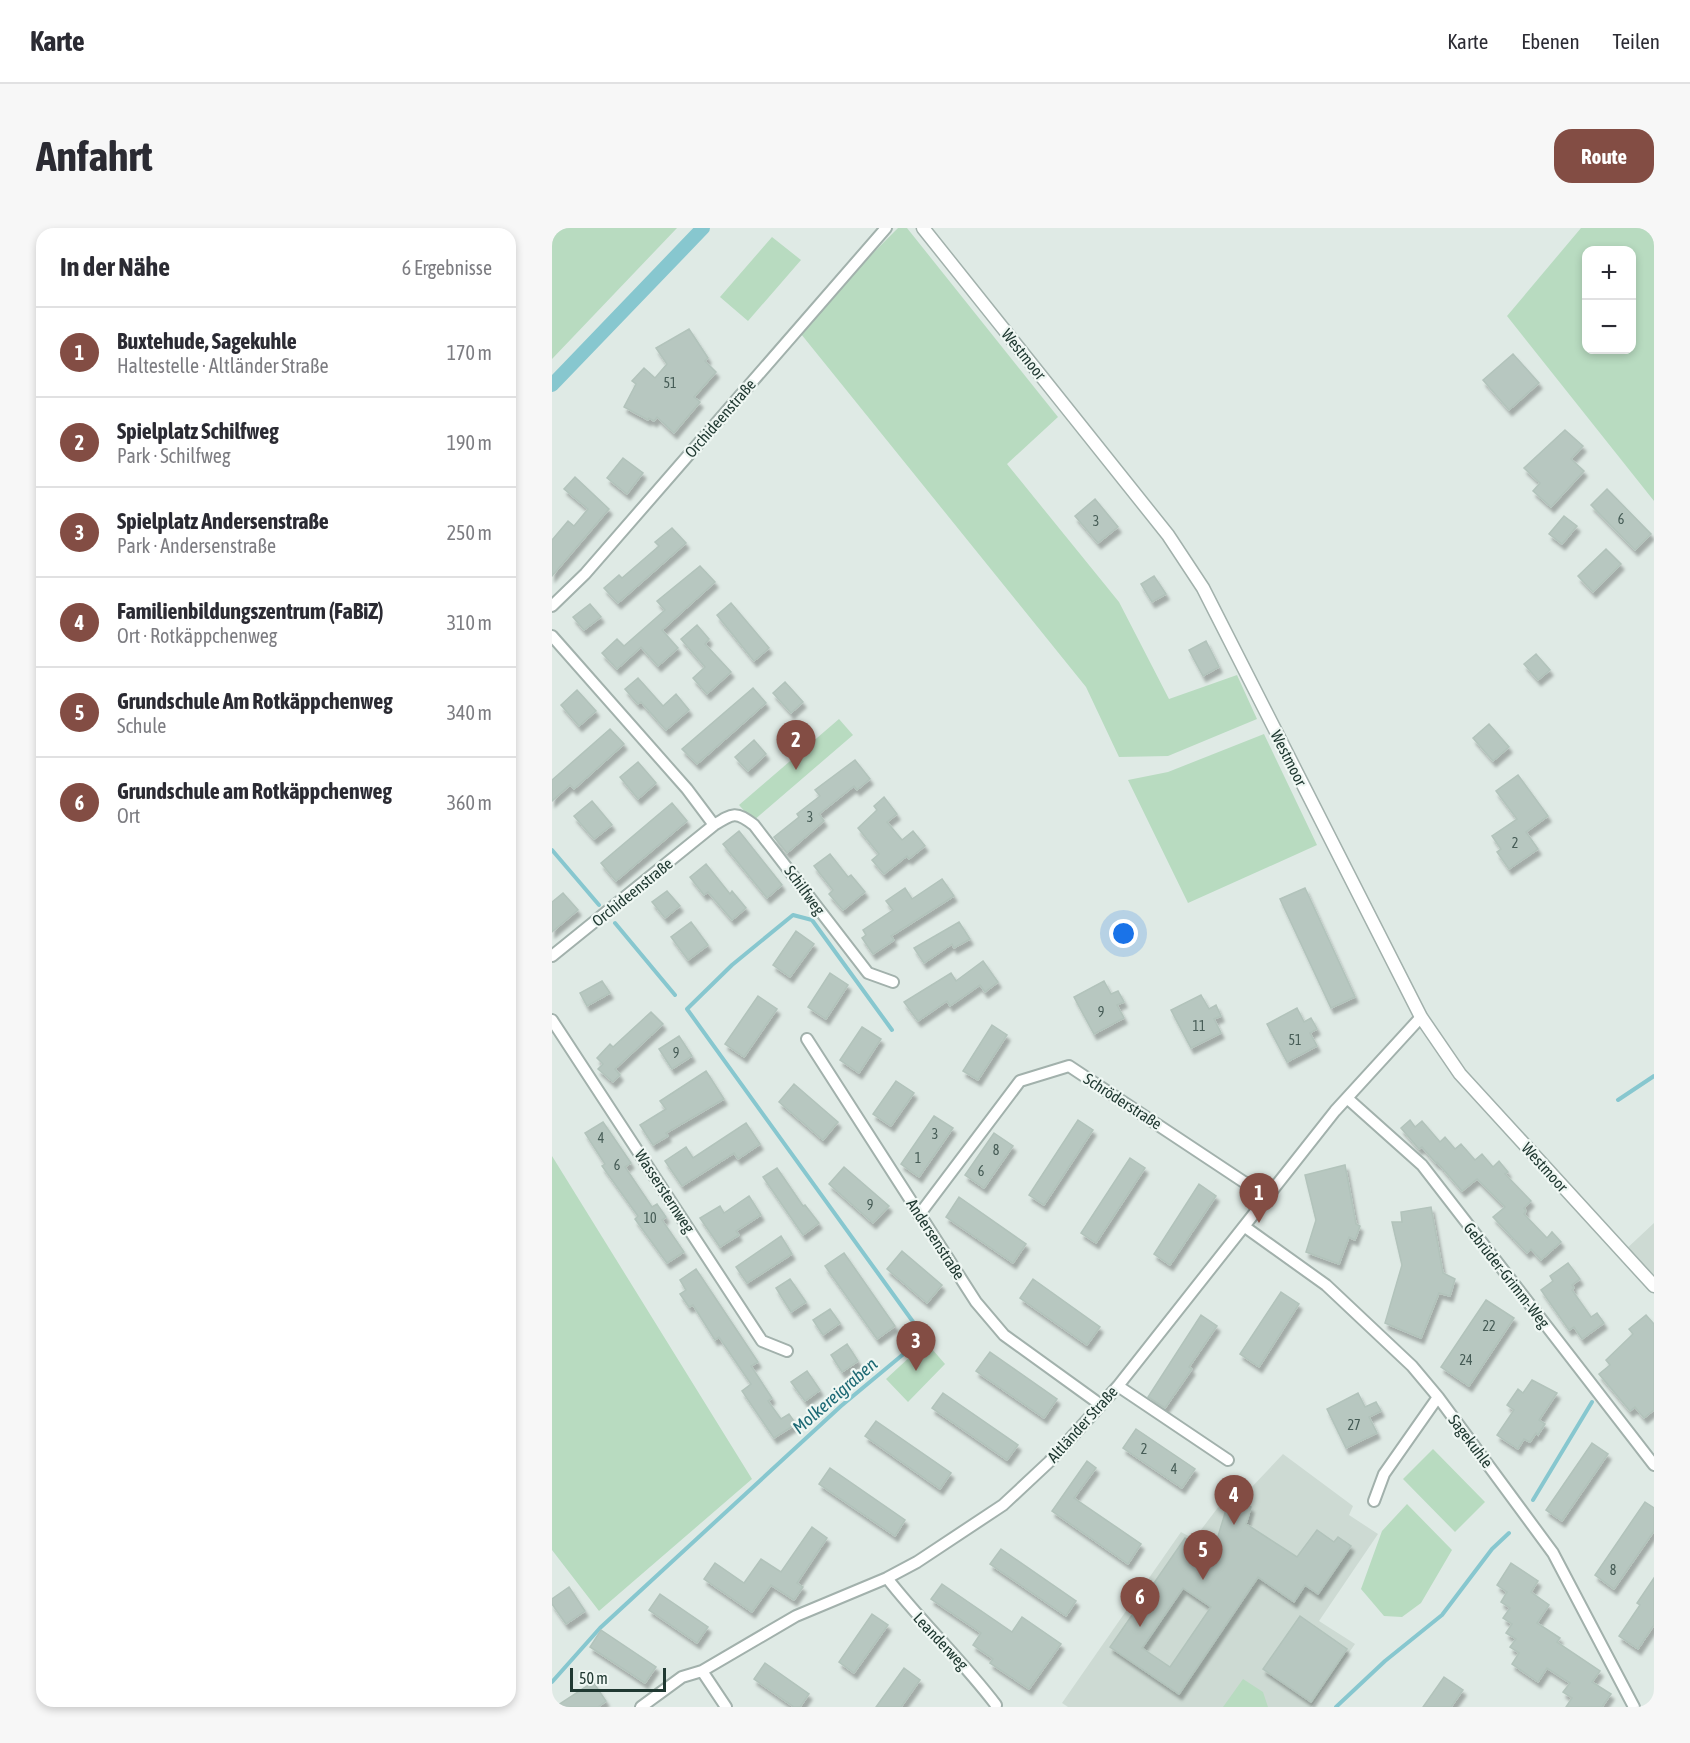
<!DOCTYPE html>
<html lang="de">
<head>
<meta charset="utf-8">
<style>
	:root { --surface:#fff; --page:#f7f7f7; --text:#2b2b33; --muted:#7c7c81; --line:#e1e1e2; --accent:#834d44 }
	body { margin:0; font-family:"Asap Condensed",sans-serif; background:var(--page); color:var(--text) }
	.controls { position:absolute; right:18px; top:18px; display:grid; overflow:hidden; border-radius:12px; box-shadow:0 3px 9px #0003 }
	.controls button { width:54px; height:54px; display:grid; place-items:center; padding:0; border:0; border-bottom:2px solid var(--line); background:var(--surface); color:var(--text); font:30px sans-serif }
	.scale { position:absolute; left:18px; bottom:15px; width:96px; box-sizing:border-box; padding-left:6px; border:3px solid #203932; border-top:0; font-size:16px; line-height:21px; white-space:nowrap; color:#203932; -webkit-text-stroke:4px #eff7f3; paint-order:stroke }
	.you { position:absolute; left:572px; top:706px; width:21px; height:21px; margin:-15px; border:4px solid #fff; border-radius:50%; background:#1a73e8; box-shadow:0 0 0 9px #1a73e833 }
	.badge { display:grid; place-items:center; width:39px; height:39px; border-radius:50%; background:var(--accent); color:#fff; font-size:20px; font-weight:700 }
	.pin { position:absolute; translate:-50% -50px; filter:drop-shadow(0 2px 3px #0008) }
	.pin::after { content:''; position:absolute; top:32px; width:21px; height:18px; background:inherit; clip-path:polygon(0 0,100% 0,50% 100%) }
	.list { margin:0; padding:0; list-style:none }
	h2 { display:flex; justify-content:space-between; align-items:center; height:78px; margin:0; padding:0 24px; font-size:26px }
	h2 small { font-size:20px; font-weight:400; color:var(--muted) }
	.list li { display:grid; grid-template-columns:39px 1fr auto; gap:18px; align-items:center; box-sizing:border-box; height:90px; padding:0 24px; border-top:2px solid var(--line) }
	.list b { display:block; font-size:22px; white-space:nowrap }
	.list p { margin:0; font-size:20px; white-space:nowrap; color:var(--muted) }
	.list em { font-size:20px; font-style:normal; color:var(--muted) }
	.map { position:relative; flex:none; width:1102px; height:1479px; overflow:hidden; border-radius:18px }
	header { display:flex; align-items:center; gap:36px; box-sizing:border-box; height:84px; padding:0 30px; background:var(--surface); border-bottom:2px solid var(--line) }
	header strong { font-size:28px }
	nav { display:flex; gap:33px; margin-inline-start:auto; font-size:21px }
	.intro { display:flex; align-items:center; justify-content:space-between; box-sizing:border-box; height:144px; padding:0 36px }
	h1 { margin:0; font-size:42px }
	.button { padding:15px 27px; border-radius:18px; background:var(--accent); color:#fff; font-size:21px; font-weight:700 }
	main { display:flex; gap:36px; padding:0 36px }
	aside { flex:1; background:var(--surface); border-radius:18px; box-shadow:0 3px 9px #0003 }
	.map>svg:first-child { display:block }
</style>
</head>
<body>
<header>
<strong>Karte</strong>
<nav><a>Karte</a><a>Ebenen</a><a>Teilen</a></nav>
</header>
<div class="intro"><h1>Anfahrt</h1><a class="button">Route</a></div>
<main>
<aside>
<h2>In der Nähe<small>6 Ergebnisse</small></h2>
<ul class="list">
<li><span class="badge">1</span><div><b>Buxtehude, Sagekuhle</b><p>Haltestelle · Altländer Straße</p></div><em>170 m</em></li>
<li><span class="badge">2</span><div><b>Spielplatz Schilfweg</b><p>Park · Schilfweg</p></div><em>190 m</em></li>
<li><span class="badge">3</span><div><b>Spielplatz Andersenstraße</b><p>Park · Andersenstraße</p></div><em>250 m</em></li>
<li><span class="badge">4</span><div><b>Familienbildungszentrum (FaBiZ)</b><p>Ort · Rotkäppchenweg</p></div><em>310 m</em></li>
<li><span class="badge">5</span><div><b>Grundschule Am Rotkäppchenweg</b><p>Schule</p></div><em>340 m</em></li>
<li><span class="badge">6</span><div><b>Grundschule am Rotkäppchenweg</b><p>Ort</p></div><em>360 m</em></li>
</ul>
</aside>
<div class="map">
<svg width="1102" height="1479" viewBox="0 0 1102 1479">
	<defs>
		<filter id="shadow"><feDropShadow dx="3" dy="5.5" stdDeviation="1.5" flood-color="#0004"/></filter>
	</defs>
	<rect width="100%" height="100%" fill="#dfeae5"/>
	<path fill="#cddad3" d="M1102,995v63l-31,-34z
		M731,1226l70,52 -4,9 29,19 -59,87 36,23 -44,63h-243l-6,-4 119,-171 13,7 38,-50 17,1z"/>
	<path fill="#b8dbc0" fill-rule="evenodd" d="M0,0h125l-125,131z
		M346,0h9l151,189 -51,47 112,138 50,97 68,-24 20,44 -89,37 -49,1 -33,-70 -289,-358z
		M1029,0h73v273l-147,-185zM1034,22h46v100h-46z
		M220,9l29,23 -53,61 -28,-24z
		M287,491l14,16 -100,86 -14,-16z
		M712,506l53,111 -129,58 -60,-123 40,-8z
		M0,928l200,323 -153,132 -47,-61z
		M374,1114l19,22 -37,38 -22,-23z
		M881,1221l52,53 -30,30 -52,-53z
		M855,1276l45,46 -31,53 -19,14 -18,-1 -23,-27 21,-58z
		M691,1451l20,13 5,15h-45z"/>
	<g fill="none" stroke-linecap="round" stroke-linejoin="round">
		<path stroke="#87c7cf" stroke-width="4" d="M0,622l47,55
			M63,695l60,72
			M1066,872l36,-24
			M981,1272l59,-98
			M0,1454l48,-54 241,-222 83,-69 -237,-328 45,-44 61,-50 19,5 80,110
			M784,1479l49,-46 57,-46 50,-66 17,-16"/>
		<path stroke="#87c7cf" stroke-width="14" d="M0,157l151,-157"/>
	</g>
	<path fill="#b7c7c0" stroke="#b2c3bb" stroke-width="1.5" fill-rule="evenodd" filter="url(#shadow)" d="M137,101l19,29 -3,3 11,11 -22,25 6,5 -26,31 -17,-16 -3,4 -5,-3 -1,2 -24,-13 12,-23 -4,-3 12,-13 11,10 12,-14 -11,-16z
		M961,126l26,29 -30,27 -26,-30z
		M1013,202l18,16 -12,13 13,12 -33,36 -18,-16 7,-8 -16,-15z
		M71,230l20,15 -16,21 -20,-16z
		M23,249l34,32 -57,67v-36l16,-19 6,5 14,-17 -24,-20z
		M1055,261l44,45 -16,16 -44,-45z
		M543,271l23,28 -20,16 -23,-27z
		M1012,288l13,10 -15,18 -13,-10z
		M120,300l14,15 -68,60 -14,-15 15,-13 3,3 37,-32 -4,-4z
		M1054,321l15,15 -28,28 -15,-16z
		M148,338l15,16 -53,48 16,18 -20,18 -17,-19 -24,22 -15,-16 15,-14 7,7 41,-36 -8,-9z
		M602,348l12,18 -14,8 -11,-18z
		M179,375l38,45 -15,13 -37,-46z
		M38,376l11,13 -17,13 -11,-13z
		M145,397l12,14 -4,5 26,28 -24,22 -14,-16 12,-11 -24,-28z
		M654,413l13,26 -16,9 -14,-26z
		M984,426l14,16 -12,10 -14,-16z
		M86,450l25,28 13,-12 13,16 -23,20 -25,-28 -3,2 -13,-15z
		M233,454l18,20 -12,11 -18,-20z
		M201,460l13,15 -69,61 -15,-15z
		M25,462l19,21 -17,15 -18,-21z
		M937,496l20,23 -16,14 -20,-23z
		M58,501l14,15 -50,45 -4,-4 -18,16v-21z
		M202,512l12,14 -18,17 -13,-14z
		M303,532l15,19 -13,11 -3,-4 -35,28 5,7 -37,32 -13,-16 25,-20 -2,-3 23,-18 -5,-6z
		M86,534l18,21 -18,16 -18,-22z
		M966,547l30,41 -22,16 12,17 -29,20 -12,-17 4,-3 -9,-13 25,-17 -21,-28z
		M332,569l13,17 -10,8 15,18 11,-9 12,15 -16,13 -2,-3 -23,18 -12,-14 7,-6 -21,-26 19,-18 -3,-4z
		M40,573l20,24 -18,14 -20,-23z
		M120,575l15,18 -71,60 -15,-18z
		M187,603l43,54 -15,13 -44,-54z
		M278,626l18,23 3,-2 14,17 -22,18 -14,-16 4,-4 -19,-24z
		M154,636l24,30 2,-3 14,17 -14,12 -24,-28 -4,3 -14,-18z
		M390,651l12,17 -63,40 3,4 -21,14 -11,-16 4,-3 -3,-5 30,-20 -7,-9 19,-13 7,11z
		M753,660l50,109 -24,11 -51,-109z
		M115,663l13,15 -15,12 -13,-16z
		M11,665l15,17 -26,22v-30z
		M139,694l17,23 -20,15 -17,-23z
		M407,694l11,17 -16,9 -2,-4 -28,19 -10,-15z
		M244,703l18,13 -24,33 -17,-12z
		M431,733l15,21 -13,10 -5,-7 -30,21 -3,-5 -29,20 -14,-19 47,-29 5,8z
		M278,745l18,12 -22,34 -18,-12z
		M50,753l8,12 -23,13 -7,-13z
		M552,753l7,13 7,-3 6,11 -7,3 7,13 -30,16 -20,-37z
		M649,767l8,14 7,-4 5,11 -7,3 7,14 -30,15 -20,-38z
		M206,768l19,13 -33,48 -19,-13z
		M745,780l7,14 7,-4 6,11 -7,4 7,13 -30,16 -20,-38z
		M99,784l12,12 -48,45 5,6 -7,7 -15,-13 5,-5 -6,-6 13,-14 3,3z
		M440,797l15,10 -29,45 -15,-9z
		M310,799l19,12 -22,34 -19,-13z
		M127,808l13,20 -20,13 -13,-20z
		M154,843l18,28 -58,34 2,3 -15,9 -13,-20 26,-16 -6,-8z
		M344,853l18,12 -23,33 -18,-12z
		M242,856l44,38 -15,18 -44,-38z
		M382,888l19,12 -34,49 -18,-13z
		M526,892l15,10 -49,75 -15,-10z
		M858,892l5,7 7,-6 18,21 5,-5 10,12 6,-5 14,16 7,-6 11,13 6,-6 9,11 -3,2 26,27 -7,7 2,3 -2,3 23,24 5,-6 9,10 -20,18 -10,-11 -4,4 -34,-36 12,-10 -28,-28 -15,12 -25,-29 -1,1 -14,-16 -3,2 -18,-21z
		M51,894l28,41 -6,4 27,40 5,-3 9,13 -4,3 22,32 -17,11 -32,-44 3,-3 -36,-50 3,-2 -20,-31z
		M194,895l14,21 -22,15 -4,-6 -52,33 -17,-25 21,-14 7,11z
		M442,905l19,13 -29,42 -19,-13z
		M578,930l15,10 -49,75 -15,-10z
		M793,937l11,59 4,2 -5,14 -6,-3 -10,27 -33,-12 10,-32 -11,-45z
		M292,939l45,39 -16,17 -44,-39z
		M225,940l26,38 2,-1 14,18 -16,12 -40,-58z
		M647,956l17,12 -46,69 -16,-11z
		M197,968l12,19 -25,16 3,4 -19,12 -20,-29 20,-12 4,7z
		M407,969l67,47 -13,19 -67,-46z
		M879,979l12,66 12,6 -5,17 -11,-3 -18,45 -36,-15 17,-58 -10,-43h10l-1,-10z
		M229,1008l11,18 -45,29 -11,-16z
		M350,1023l40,34 -15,18 -40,-34z
		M292,1025l51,73 -18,13 -52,-73z
		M1016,1035l12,16 -8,6 2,3 -2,2 19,27 6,-4 7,10 -22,16 -8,-12 -5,3 -28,-40 12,-9 -3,-5z
		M144,1041l62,93 -7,4 21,32 -4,3 13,18 8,-5 7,10 -22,14 -32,-47 9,-7 -32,-47 -4,3 -22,-35 -4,2 -9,-13 6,-4 -6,-10z
		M238,1051l16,23 -15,10 -15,-24z
		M481,1051l67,48 -13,18 -67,-47z
		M729,1064l18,12 -40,63 -19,-13z
		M934,1072l28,18 -45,68 -28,-19z
		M278,1081l10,14 -17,12 -10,-15z
		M649,1087l16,11 -28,41 3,2 -27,39 -17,-11z
		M1094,1087l8,9v86l-10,8 -9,-11 -5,4 -31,-37 11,-9 -4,-5 27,-26 -4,-5z
		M295,1116l11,17 -16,11 -11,-17z
		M438,1124l67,47 -13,19 -68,-47z
		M255,1143l13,19 -15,11 -14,-19z
		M980,1152l25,13 -18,27 6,4 -7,11 -2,-2 -6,9 -6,-3 -6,10 -21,-14 17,-25 -7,-5 11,-16 5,4z
		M391,1165l75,52 -11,15 -75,-52z
		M806,1165l7,14 11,-5 5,9 -12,6 8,16 -31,15 -19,-39z
		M324,1193l75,52 -11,16 -75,-53z
		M584,1201l59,40 -13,19 -59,-40z
		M1040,1215l16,11 -46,67 -16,-11z
		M535,1233l9,7 -22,30 67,46 -13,20 -76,-53z
		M278,1240l75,52 -10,16 -76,-52z
		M677,1272l22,7 -5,17 51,33 20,-27 17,12 4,-5 13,9 -33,48 -13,-9 -11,17 -36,-25 -79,117 -69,-47 75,-109 27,18zM631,1360l28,19 -41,60 -28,-19z
		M1093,1274l9,6v23l-40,58 -19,-14z
		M260,1299l15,11 -30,45 6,4 -9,13 -23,-15 -19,27 -48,-33 11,-16 29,20 17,-24 20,13z
		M449,1321l75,52 -10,15 -76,-52z
		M959,1335l27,18 -7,11 18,13 -12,18 23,15 -3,4 43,29 -8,11 19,12 -9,13h-36l6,-9 -9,-6 7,-9 -23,-15 -9,14 -26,-18 7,-11 -9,-6 6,-8 -10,-6 6,-9 -9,-6 7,-10 -9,-6 6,-10 -10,-7z
		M1102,1350v47l-16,24 -19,-13 21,-31 -3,-2z
		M390,1356l70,48 10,-15 39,27 -32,45 -39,-26 3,-4 -20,-14 8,-12 -50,-34z
		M17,1359l16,24 -19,13 -14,-20v-5z
		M108,1366l48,33 -11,16 -48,-33z
		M320,1386l16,11 -34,48 -15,-11z
		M748,1388l47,33 -36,53 -48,-33z
		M49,1402l55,37 -11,16 -55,-36z
		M213,1435l44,31 -9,13h-6l-40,-28z
		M352,1440l16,12 -19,27h-25z
		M892,1449l19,13 -12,17h-28z
		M41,1454l13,19 -8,6h-43z"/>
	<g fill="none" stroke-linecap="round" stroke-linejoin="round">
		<g stroke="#a2b1ac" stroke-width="14">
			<path id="minor" d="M0,378l33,-32 301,-346
				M0,408l135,153 27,36 -162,131
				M162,597c19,-12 22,-14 40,0l114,148 25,9
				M0,792l210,321 25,10
				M255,811l169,263 28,33 97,70
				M795,870l75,67 232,300
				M367,987l101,-134 49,-15 199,132
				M693,999l81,58 86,81 26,31 115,156 81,154
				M566,1158l110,74
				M822,1273l10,-27 54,-77
				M335,1350c34,44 75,82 109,127
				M150,1443l24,36
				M89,1479l41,-30 20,-6 94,-55 91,-38 30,-16 86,-57 46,-43 69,-76 217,-275 86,-94"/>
		</g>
		<g stroke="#a2b1ac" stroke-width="15">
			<path id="tertiary" d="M371,0l245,307 35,53 218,429 39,57 194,212"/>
		</g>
		<use href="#minor" stroke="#fff" stroke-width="10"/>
		<use href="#tertiary" stroke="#fff" stroke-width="12"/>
	</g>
	<g text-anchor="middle" stroke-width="4.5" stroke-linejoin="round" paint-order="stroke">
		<g font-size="14" fill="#465c56">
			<text x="118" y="160">51</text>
			<text x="1069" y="296">6</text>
			<text x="544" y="298">3</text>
			<text x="258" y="594">3</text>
			<text x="963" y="620">2</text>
			<text x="549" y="789">9</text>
			<text x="647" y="803">11</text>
			<text x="743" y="817">51</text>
			<text x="124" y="830">9</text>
			<text x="383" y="911">3</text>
			<text x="49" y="915">4</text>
			<text x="444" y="927">8</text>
			<text x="366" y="935">1</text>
			<text x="65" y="942">6</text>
			<text x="429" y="948">6</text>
			<text x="318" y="982">9</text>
			<text x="98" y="995">10</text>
			<text x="937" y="1103">22</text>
			<text x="914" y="1137">24</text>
			<text x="802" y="1202">27</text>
			<text x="592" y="1226">2</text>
			<text x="622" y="1246">4</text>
			<text x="1061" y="1347">8</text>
		</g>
		<g font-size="16" fill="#203932" stroke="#eff7f3">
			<text transform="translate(472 126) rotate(51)" y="6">Westmoor</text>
			<text transform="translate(168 190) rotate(-49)" y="6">Orchideenstraße</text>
			<text transform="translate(737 530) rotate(63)" y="6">Westmoor</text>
			<text transform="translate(253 662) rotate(54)" y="6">Schilfweg</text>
			<text transform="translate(80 664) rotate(-39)" y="6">Orchideenstraße</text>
			<text transform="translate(571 873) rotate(33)" y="6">Schröderstraße</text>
			<text transform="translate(993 939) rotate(48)" y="6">Westmoor</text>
			<text transform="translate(113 963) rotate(57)" y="6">Wassersternweg</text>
			<text transform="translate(384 1011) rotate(57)" y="6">Andersenstraße</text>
			<text transform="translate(955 1047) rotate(52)" y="6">Gebrüder-Grimm-Weg</text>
			<text transform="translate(530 1196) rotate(-48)" y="6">Altländer Straße</text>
			<text transform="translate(919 1213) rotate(53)" y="6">Sagekuhle</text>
			<text transform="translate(389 1413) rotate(47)" y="6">Leanderweg</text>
		</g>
		<g font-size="18" font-style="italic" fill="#1c6974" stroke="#eff7f3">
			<text transform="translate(283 1168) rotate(-41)" y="6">Molkereigraben</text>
		</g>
	</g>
</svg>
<div class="controls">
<button>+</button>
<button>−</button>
</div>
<div class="scale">50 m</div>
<div class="you"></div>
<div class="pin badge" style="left:707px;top:995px">1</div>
<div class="pin badge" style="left:244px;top:542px">2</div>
<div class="pin badge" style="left:364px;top:1143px">3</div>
<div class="pin badge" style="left:682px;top:1297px">4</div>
<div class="pin badge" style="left:651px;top:1352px">5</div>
<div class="pin badge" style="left:588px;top:1399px">6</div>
</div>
</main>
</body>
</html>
